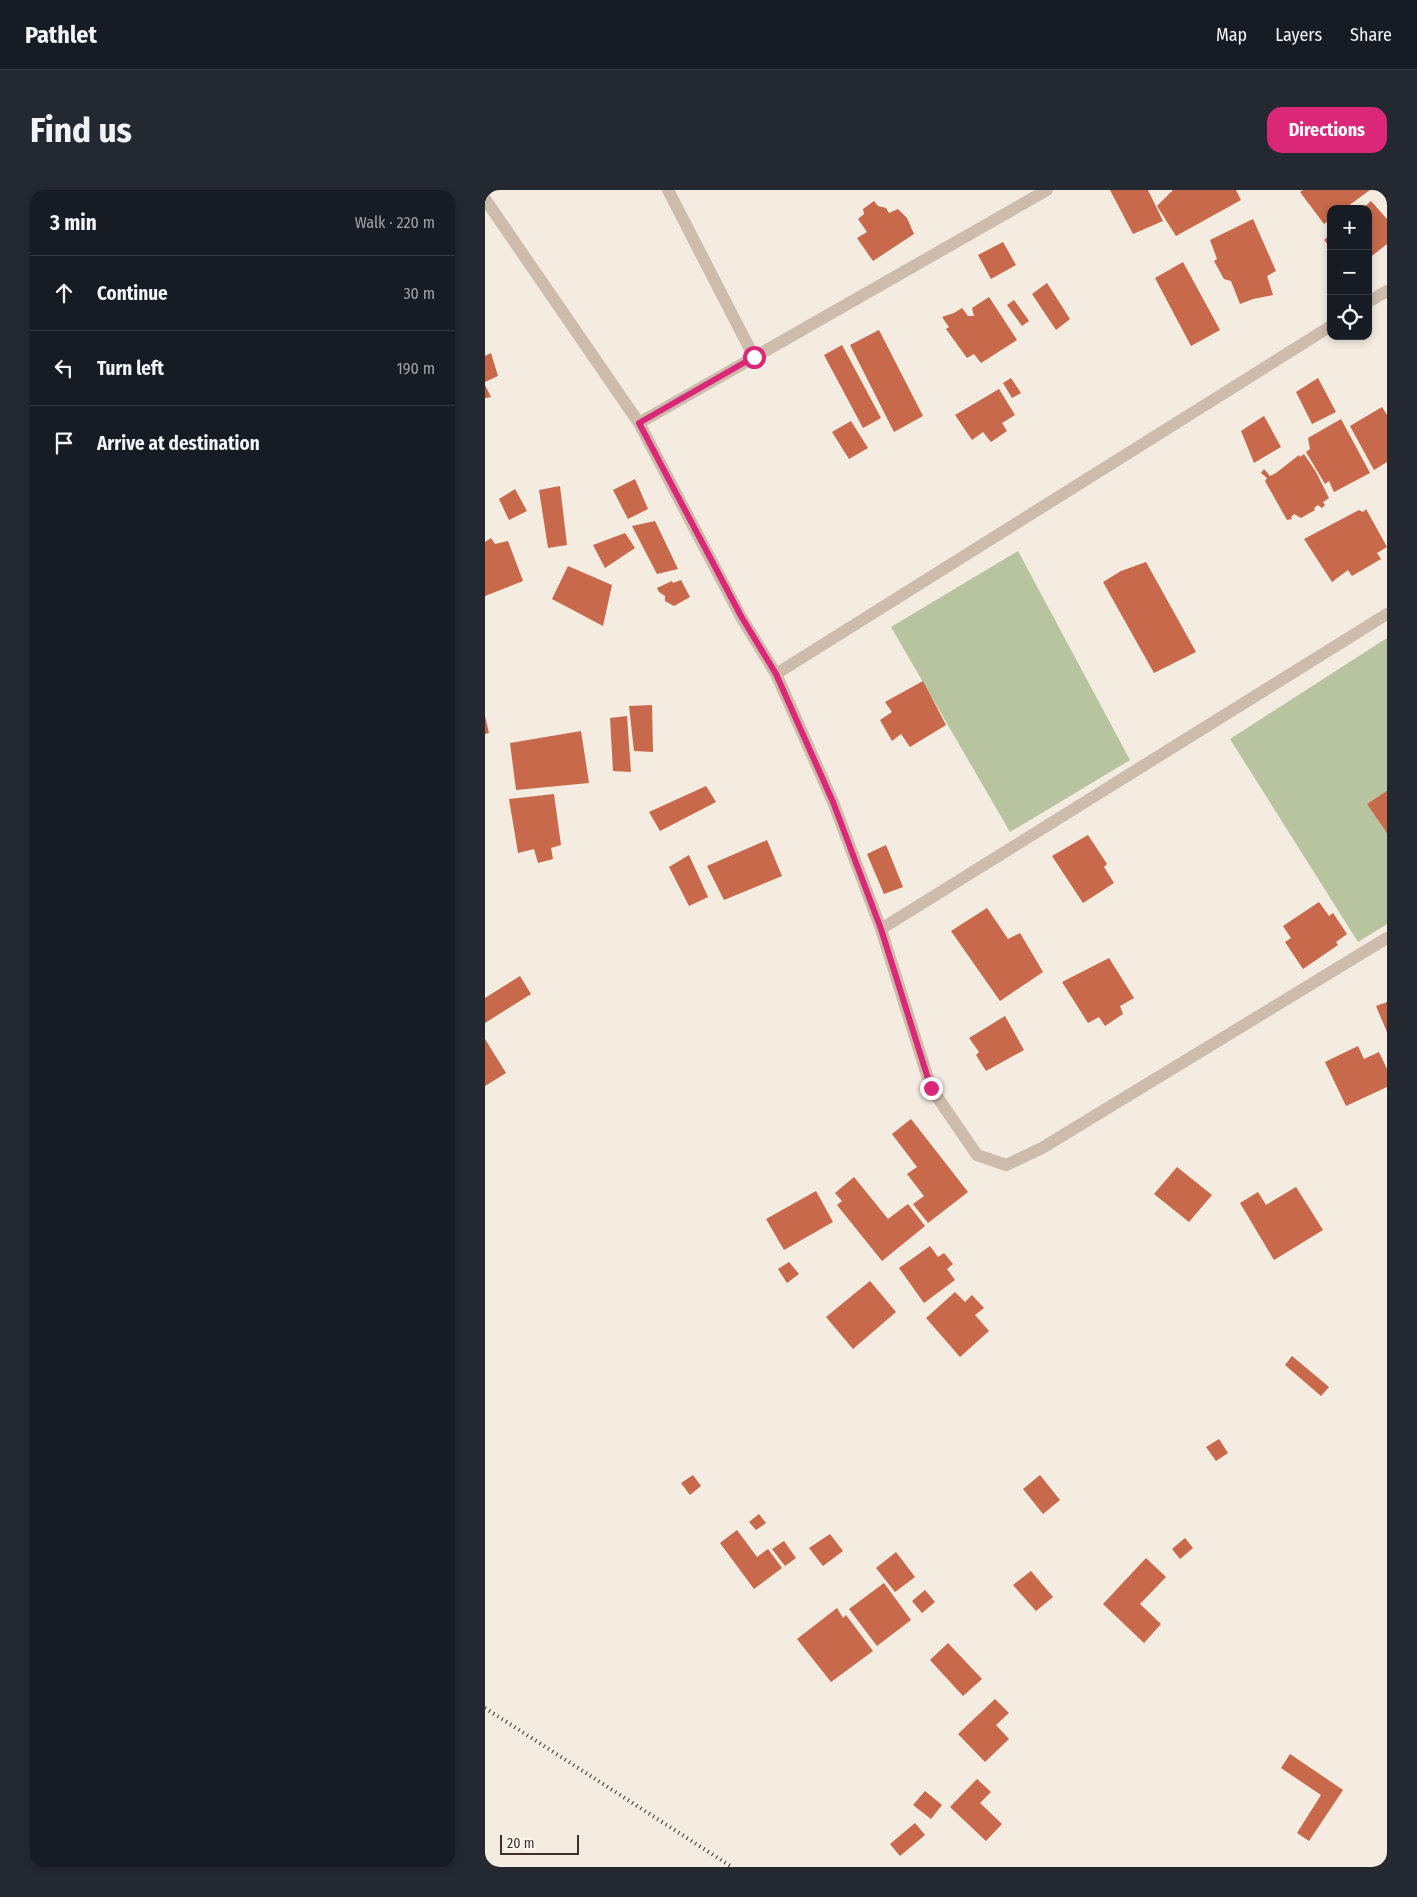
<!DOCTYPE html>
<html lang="en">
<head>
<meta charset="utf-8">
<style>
	:root { --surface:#171b24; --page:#242831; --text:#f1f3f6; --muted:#9ea1a6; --line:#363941; --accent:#db2777 }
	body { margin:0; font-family:"Fira Sans Condensed",sans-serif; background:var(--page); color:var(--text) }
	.controls { position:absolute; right:15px; top:15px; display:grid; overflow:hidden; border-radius:10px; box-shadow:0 2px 8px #0003 }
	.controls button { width:45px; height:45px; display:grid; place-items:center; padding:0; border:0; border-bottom:1px solid var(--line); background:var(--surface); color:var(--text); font:25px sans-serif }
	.scale { position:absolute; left:15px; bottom:12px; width:79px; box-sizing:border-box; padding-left:5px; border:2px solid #3b302b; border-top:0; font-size:14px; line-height:18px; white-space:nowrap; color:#3b302b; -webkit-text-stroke:4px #fbf5ee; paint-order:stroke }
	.stop { position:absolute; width:15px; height:15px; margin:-11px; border:4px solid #db2777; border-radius:50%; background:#fff }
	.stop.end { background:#db2777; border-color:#fff; box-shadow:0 1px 5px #0008 }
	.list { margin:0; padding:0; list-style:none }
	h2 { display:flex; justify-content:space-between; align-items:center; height:65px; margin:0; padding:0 20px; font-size:21px }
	h2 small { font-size:16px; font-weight:400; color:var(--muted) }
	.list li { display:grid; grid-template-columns:32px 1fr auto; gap:15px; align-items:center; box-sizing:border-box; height:75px; padding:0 20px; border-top:1px solid var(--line) }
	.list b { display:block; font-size:19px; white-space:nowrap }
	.list em { font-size:16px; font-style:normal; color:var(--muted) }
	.icon { flex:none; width:28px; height:28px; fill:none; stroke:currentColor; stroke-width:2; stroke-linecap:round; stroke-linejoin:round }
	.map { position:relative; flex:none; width:902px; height:1677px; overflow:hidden; border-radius:15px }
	header { display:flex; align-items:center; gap:30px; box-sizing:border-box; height:70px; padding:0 25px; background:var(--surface); border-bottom:1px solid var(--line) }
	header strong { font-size:24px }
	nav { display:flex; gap:28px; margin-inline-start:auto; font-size:18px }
	.intro { display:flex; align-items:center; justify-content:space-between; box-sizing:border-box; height:120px; padding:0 30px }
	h1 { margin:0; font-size:35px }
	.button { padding:12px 22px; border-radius:15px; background:var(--accent); color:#fff; font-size:18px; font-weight:700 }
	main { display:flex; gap:30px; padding:0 30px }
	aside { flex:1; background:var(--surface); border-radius:15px; box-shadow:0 2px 8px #0003 }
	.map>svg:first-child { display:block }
</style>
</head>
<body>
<header>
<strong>Pathlet</strong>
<nav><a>Map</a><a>Layers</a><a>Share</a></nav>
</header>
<div class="intro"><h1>Find us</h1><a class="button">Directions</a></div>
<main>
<aside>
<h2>3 min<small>Walk · 220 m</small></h2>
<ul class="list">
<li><svg class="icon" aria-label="ahead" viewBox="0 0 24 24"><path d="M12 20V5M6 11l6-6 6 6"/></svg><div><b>Continue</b></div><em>30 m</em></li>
<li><svg class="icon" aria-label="left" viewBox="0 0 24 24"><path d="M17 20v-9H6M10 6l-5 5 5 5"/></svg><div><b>Turn left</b></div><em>190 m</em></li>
<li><svg class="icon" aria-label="arrive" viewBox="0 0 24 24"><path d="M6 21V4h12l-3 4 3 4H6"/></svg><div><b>Arrive at destination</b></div></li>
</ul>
</aside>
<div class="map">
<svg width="902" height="1677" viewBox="0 0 902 1677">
	<rect width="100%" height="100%" fill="#f4ebe1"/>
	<path fill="#b8c4a0" d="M533,361l112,209 -120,72 -119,-205z
		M902,448v286l-29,18 -128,-203z"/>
	<path fill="#c8694b" d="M625,0h38l15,31 -30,13z
		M688,0h63l5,10 -65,36 -19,-30z
		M818,0h67l-26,19h-13v10l-7,5 -24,-32z
		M389,11l4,5 8,2 3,5 9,-4 9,9 7,16 -41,27 -16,-23 10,-6 -9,-13 6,-5 -1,-5z
		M886,11l16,18v25l-19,15v-50h-6z
		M768,29l23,52 -9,5 6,19 -20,4 -13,5 -9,-23 -7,-2 -10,-18 3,-2 -7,-19z
		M846,44v14l-7,-8z
		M518,52l13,23 -25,14 -13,-24z
		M698,72l37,68 -29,16 -36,-68z
		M562,93l23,36 -14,11 -24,-36z
		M504,107l28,43 -36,23 -7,-9 -7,4 -21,-29 3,-2 -7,-10 12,-4 8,-5 6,8h6l-2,-8z
		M529,110l15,21 -7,5 -15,-21z
		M394,140l44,86 -29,16 -44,-87z
		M357,155l39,73 -18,10 -39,-73z
		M6,163l7,23 -13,6v-26z
		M526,188l10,15 -9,5 -9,-15z
		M833,188l18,34 -24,12 -16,-32z
		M0,195l6,12 -6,1z
		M514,199l16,26 -13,8 5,8 -16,11 -8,-10 -11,8 -17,-25z
		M897,217l5,8v47l-13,8 -24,-44z
		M779,226l17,31 -27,16 -13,-32z
		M856,229l29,54 -36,19 -5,-11 -4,3 -19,-32 4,-3 -2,-11z
		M366,231l17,27 -19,11 -17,-27z
		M819,264l12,18 13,26 -6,4 2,3 -3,3 -4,-3 -4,3 1,2 -14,8 -7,-4 -3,3 1,2 -5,1 -22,-39 2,-3 -6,-5 3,-4 6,7 6,-3 23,-18 1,2z
		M150,289l13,30 -20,10 -15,-29z
		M75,296l7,59 -19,3 -9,-58z
		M30,299l12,22 -18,9 -10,-21z
		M881,319l21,38 -10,6 4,6 -29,17 -4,-6 -16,12 -28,-43 55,-29 4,2z
		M170,331l23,48 -21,5 -25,-48z
		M140,343l10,15 -30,20 -12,-23z
		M6,348l4,6 13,-3 15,40 -38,15v-54z
		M661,372l50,90 -42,21 -51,-91 18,-11z
		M83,376l44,19 -9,41 -51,-27z
		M196,390l9,17 -16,9 -9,-5v-5l-6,-4 -2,-4 15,-7 1,2z
		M438,491l23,44 -36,22 -9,-13 -9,7 -12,-21 12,-8 -7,-10z
		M167,515l1,47 -19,-1 -5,-45z
		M0,526l4,17 -4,1z
		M142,526l4,56 -18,-1 -3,-53z
		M96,541l8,52 -73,7 -6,-47z
		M221,596l10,16 -56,29 -11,-19z
		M902,601v42l-20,-29z
		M69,604l7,51 -10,3 2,11 -15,4 -4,-14 -16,4 -9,-54z
		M603,645l19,29 -3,3 10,16 -31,20 -31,-47z
		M282,650l15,36 -58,24 -17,-34z
		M401,655l17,42 -19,7 -17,-40z
		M204,665l19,42 -19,9 -20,-39z
		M834,712l10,14 4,-3 14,21 -11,8 2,3 -35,24 -18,-27 6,-4 -8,-12z
		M502,718l21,31 12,-6 23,39 -43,29 -49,-70z
		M624,768l25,40 -14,8 3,8 -18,12 -6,-9 -11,6 -26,-41z
		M35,786l11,18 -46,29v-25z
		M902,812v30l-11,-26z
		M520,826l19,34 -38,21 -10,-16 3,-3 -10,-14z
		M0,849l21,34 -21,13z
		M873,856l6,13 15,-7 8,17v18l-41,19 -21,-44z
		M426,929l57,73 -40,31 -15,-19 11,-8 -17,-22 10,-7 -25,-33z
		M692,977l35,28 -23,27 -35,-28z
		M369,987l34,42 20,-15 17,22 -43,35 -45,-56 5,-4 -7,-8z
		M811,997l27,43 -49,30 -34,-57 18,-11 8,13z
		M331,1001l17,31 -49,28 -18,-31z
		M445,1056l8,11 6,-4 9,11 -6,5 8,11 -31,23 -25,-35z
		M304,1072l10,12 -12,9 -9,-14z
		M385,1091l26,31 -43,37 -27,-32z
		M470,1102l10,10 7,-7 12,13 -9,7 14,16 -29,26 -34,-39z
		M807,1166l37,31 -8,9 -36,-31z
		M734,1249l9,14 -12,8 -10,-14z
		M208,1285l8,11 -11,9 -9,-12z
		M555,1285l20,25 -17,14 -20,-25z
		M274,1324l7,9 -10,7 -7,-8z
		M252,1340l20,27 11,-8 14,19 -28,21 -34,-46z
		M345,1344l13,17 -20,15 -14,-18z
		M700,1348l8,10 -13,11 -8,-10z
		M299,1351l12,17 -11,8 -13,-17z
		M411,1362l19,25 -20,15 -19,-24z
		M661,1368l20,19 -26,27 21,20 -17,19 -41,-39z
		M546,1381l22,26 -17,14 -23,-26z
		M399,1393l27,37 -34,26 -28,-37z
		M440,1400l10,12 -13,11 -10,-12z
		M352,1418l6,10 3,-3 27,36 -42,31 -34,-43z
		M463,1453l34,36 -19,17 -33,-36z
		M510,1509l14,14 -13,12 13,14 -24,23 -27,-28z
		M805,1564l53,36 -34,51 -12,-8 24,-38 -40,-27z
		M492,1589l14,13 -11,11 22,21 -16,17 -36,-34z
		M440,1601l17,14 -11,14 -18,-14z
		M430,1633l10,12 -25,21 -10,-12z"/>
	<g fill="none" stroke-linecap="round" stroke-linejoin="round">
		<path stroke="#cdbbac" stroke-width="12" d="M183,0l86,167
			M0,9l154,224 102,194 35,57 57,128 48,127 50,159 46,67 29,10 36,-17 345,-210
			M883,112l19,-11
			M154,233l408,-233
			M291,484l555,-348
			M396,739l506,-315"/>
		<path stroke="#3b302b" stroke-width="4" stroke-dasharray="1 4" stroke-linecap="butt" d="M0,1518l247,159"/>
	</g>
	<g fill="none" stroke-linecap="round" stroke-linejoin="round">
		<path stroke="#db2777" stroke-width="6" d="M269,167l-115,66 102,193 35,58 57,128 48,127 50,159"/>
	</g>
</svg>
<div class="controls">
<button>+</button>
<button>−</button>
<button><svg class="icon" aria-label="locate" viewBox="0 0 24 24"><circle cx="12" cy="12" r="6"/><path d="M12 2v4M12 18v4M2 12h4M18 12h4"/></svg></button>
</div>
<div class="scale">20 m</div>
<div class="stop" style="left:269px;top:167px"></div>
<div class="stop end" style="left:446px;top:898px"></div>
</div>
</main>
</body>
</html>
